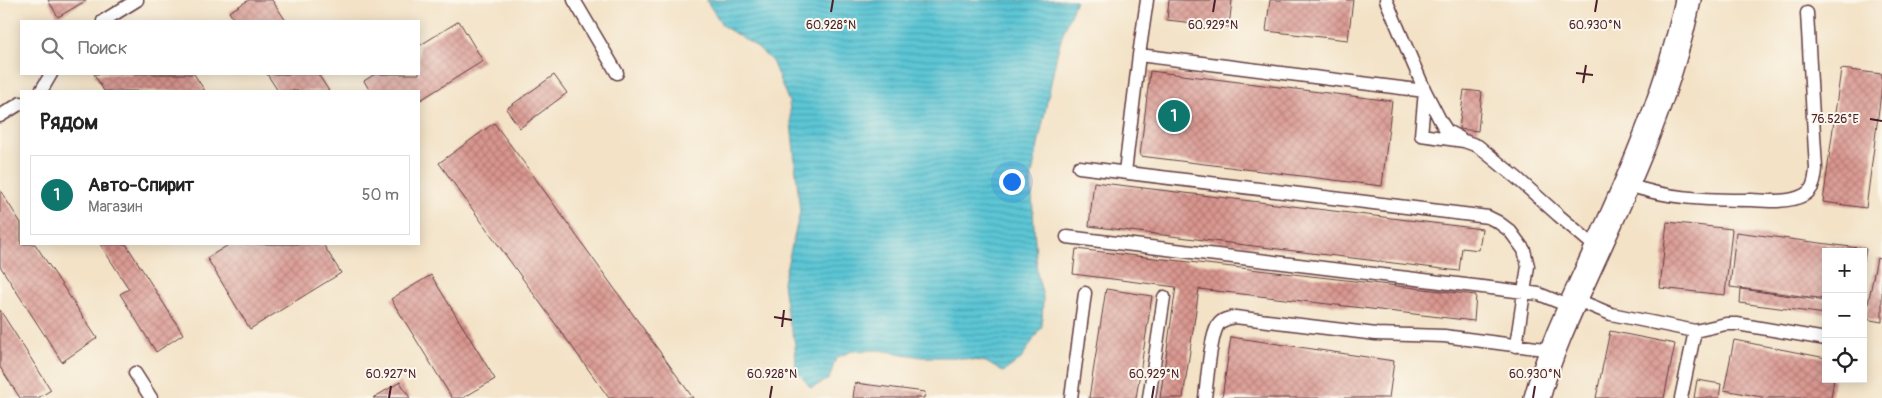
<!DOCTYPE html>
<html lang="ru">
<head>
<meta charset="utf-8">
<style>
	:root { --surface:#fff; --page:#f6f6f6; --text:#222; --muted:#767676; --line:#e0e0e0; --accent:#0f766e }
	body { margin:0; font-family:Pangolin,sans-serif; background:var(--page); color:var(--text) }
	.controls { position:absolute; right:15px; bottom:15px; display:grid; overflow:hidden; border-radius:0px; box-shadow:0 2px 12px #0003 }
	.controls button { width:45px; height:45px; display:grid; place-items:center; padding:0; border:0; border-bottom:1px solid var(--line); background:var(--surface); color:var(--text); font:25px sans-serif }
	.you { position:absolute; left:1011px; top:181px; width:18px; height:18px; margin:-12px; border:4px solid #fff; border-radius:50%; background:#1a73e8; box-shadow:0 0 0 8px #1a73e833 }
	.badge { display:grid; place-items:center; width:32px; height:32px; border-radius:50%; background:var(--accent); color:#fff; font-size:16px; font-weight:700 }
	.pin { position:absolute; translate:-50% -50%; border:2px solid #fff; box-shadow:0 1px 5px #0006 }
	.list { margin:0; padding:0; list-style:none }
	h2 { display:flex; justify-content:space-between; align-items:center; height:65px; margin:0; padding:0 20px; font-size:21px }
	h2 small { font-size:16px; font-weight:400; color:var(--muted) }
	.list li { display:grid; grid-template-columns:32px 1fr auto; gap:15px; align-items:center; box-sizing:border-box; height:80px; margin:0 10px 10px; padding:0 10px; border:1px solid var(--line); border-radius:0px }
	.list b { display:block; font-size:19px; white-space:nowrap }
	.list p { margin:0; font-size:16px; white-space:nowrap; color:var(--muted) }
	.list em { font-size:16px; font-style:normal; color:var(--muted) }
	.icon { flex:none; width:28px; height:28px; fill:none; stroke:currentColor; stroke-width:2; stroke-linecap:round; stroke-linejoin:round }
	.map { position:relative; flex:none; width:1882px; height:398px; overflow:hidden }
	.search { position:absolute; background:var(--surface); box-shadow:0 2px 12px #0003; left:20px; top:20px; width:400px; height:55px; display:flex; align-items:center; gap:12px; box-sizing:border-box; padding:0 18px; border-radius:0px; color:var(--muted); font-size:19px }
	.panel { position:absolute; background:var(--surface); box-shadow:0 2px 12px #0003; left:20px; top:90px; width:400px; height:155px; border-radius:0px }
	.map>svg:first-child { display:block }
</style>
</head>
<body>
<div class="map">
<svg width="1882" height="398" viewBox="0 0 1882 398">
	<defs>
		<pattern id="water-rules" width="6" height="5" patternUnits="userSpaceOnUse" patternTransform="scale(1.25)"><rect width="6" height="5" fill="#5bc6d5"/><path d="M0 2.5h6" fill="none" stroke="#4da0ad"/></pattern>
		<pattern id="building-cross-hatch" width="8" height="8" patternUnits="userSpaceOnUse" patternTransform="scale(1.25)"><rect width="8" height="8" fill="#d9968f"/><path d="M0 0l8 8M0 8l8-8" fill="none" stroke="#b27a75"/></pattern>
	</defs>
	<rect width="100%" height="100%" fill="#fbf7ec"/>
	<filter id="ink" filterUnits="userSpaceOnUse"><feTurbulence type="fractalNoise" baseFrequency=".02" numOctaves="2"/><feDisplacementMap in="SourceGraphic" scale="10" xChannelSelector="R" yChannelSelector="G"/><feConvolveMatrix kernelMatrix="1 2 1 2 8 2 1 2 1" color-interpolation-filters="sRGB"/></filter>
	<filter id="wash" filterUnits="userSpaceOnUse"><feTurbulence type="fractalNoise" baseFrequency=".0096" numOctaves="4" result="noise"/><feDisplacementMap in="SourceGraphic" scale="20" xChannelSelector="R" yChannelSelector="G"/><feGaussianBlur stdDeviation="1.12" result="paint"/><feColorMatrix in="noise" values="0 0 0 0 0 0 0 0 0 0 0 0 0 0 0 0 0 1.4 0 .05"/><feComposite in="paint" operator="in"/></filter>
	<g filter="url(#wash)">
		<rect width="100%" height="100%" fill="#f3e2c6"/>
		<path fill="url(#water-rules)" stroke="#527280" d="M706,0h370l-13,33 -6,21 -26,125 6,94 6,24 -1,29 -21,33 -18,13 -17,-10 -32,-5h-32l-42,-7 -28,1 -16,7 -7,21 -18,9 -15,-18 -1,-27 -8,-29 -4,-32 17,-70 -11,-110 -17,-41 -18,-16 -31,-19z"/>
		<g id="blocks">
			<path fill="url(#building-cross-hatch)" d="M48,0h39l-29,17z
				M249,0h23l14,21h-51l-6,-9z
				M1169,0h63l-3,27 -62,-7z
				M1270,0h83l-5,40 -82,-9z
				M459,21l24,40 -64,40v-10h-49l-6,-10 11,-7h44v-28z
				M1841,69l41,5v12l-16,122 -43,-6z
				M1150,71l242,30 -10,85 -242,-30z
				M94,74h100l11,17h-101z
				M267,74h51l11,17h-51z
				M554,75l13,18 -47,35 -14,-19z
				M1464,90l18,2 -4,39 -19,-2z
				M494,123l36,48 163,227h-84l-170,-235z
				M1094,182l388,47 -3,21 -17,-2 -3,23 -370,-45z
				M0,190l21,33v21h14l62,94 -35,24 -62,-96z
				M1667,222l65,7 -7,66 -65,-7z
				M1736,232l130,17 -2,12 -1,-9h-37v47l-96,-12z
				M100,244h26l57,90 -27,18 -36,-58 9,-5z
				M230,244h93l18,29 -91,56 -43,-71z
				M1076,249l400,46 -2,26 -275,-32 -16,109h-23l16,-111 -103,-13z
				M1877,258l5,1v63l-17,-3z
				M431,275l64,104 -32,19h-11l-61,-99z
				M1106,289l46,7 -16,102h-47z
				M1741,289l85,12v13l-86,-11z
				M0,310l51,80 -13,8h-18l-20,-31z
				M1610,331l65,13 -11,54h-68z
				M1231,337l163,24 -5,37h-167z
				M1734,340l92,18v21h8l-3,19h-64l-43,-8z
				M1697,380l24,4 -2,14h-25z
				M400,382l10,16h-37z
				M855,383l70,9 -1,6h-71z"/>
		</g>
	</g>
	<g filter="url(#ink)">
		<use href="#blocks" fill-opacity="0" stroke="#633c42" stroke-width="1"/>
		<g fill="none" stroke-linecap="round" stroke-linejoin="round">
			<g stroke="#633c42" stroke-width="15">
				<path id="lane" d="M574,0l43,73
					M1386,0l39,91 16,31 6,9 13,7
					M103,21l34,-21
					M1139,55l286,36 -4,44 43,6 14,5 40,33 40,36 40,34
					M41,91l10,-17
					M0,116l21,-13
					M1079,167l409,50 10,5 12,9 14,19 4,16 -12,80
					M1125,172l14,-117 8,-55
					M1626,184c40,15 83,16 125,16 17,1 38,3 53,-5 10,-5 11,-16 12,-26l-9,-156
					M1067,237l457,55 15,2 32,13
					M1575,299l36,15 84,17 31,-7h11l89,15
					M135,373l16,25
					M1071,398l14,-105
					M1149,398l15,-101
					M1205,398c2,-16 5,-61 13,-73 4,-6 11,-7 17,-8l141,17 68,2 108,14
					M1681,398l14,-67"/>
			</g>
			<g stroke="#633c42" stroke-width="28">
				<path id="street" d="M1537,398c14,-52 38,-99 60,-148 37,-80 73,-163 91,-250"/>
			</g>
			<use href="#lane" stroke="#fff" stroke-width="12"/>
			<use href="#street" stroke="#fff" stroke-width="25"/>
		</g>
	</g>
	<path fill="none" stroke="#4a1f2b" stroke-width="2" d="M831,12l2,-12M1213,12l2,-12M1595,12l2,-12M1576,73l17,2M1583,83l3,-18M1870,119l12,2M774,317l18,3M782,327l2,-17M389,398l2,-12M770,398l2,-12M1152,398l2,-12M1533,398l2,-12"/>
	<g font-size="12" text-anchor="middle" fill="#4a1f2b" stroke="#fbf7ec" stroke-width="4" stroke-linejoin="round" paint-order="stroke">
		<text x="831" y="29">60.928°N</text>
		<text x="1213" y="29">60.929°N</text>
		<text x="1595" y="29">60.930°N</text>
		<text x="1835" y="123">76.526°E</text>
		<text x="391" y="378">60.927°N</text>
		<text x="772" y="378">60.928°N</text>
		<text x="1154" y="378">60.929°N</text>
		<text x="1535" y="378">60.930°N</text>
	</g>
</svg>
<div class="controls">
<button>+</button>
<button>−</button>
<button><svg class="icon" aria-label="locate" viewBox="0 0 24 24"><circle cx="12" cy="12" r="6"/><path d="M12 2v4M12 18v4M2 12h4M18 12h4"/></svg></button>
</div>
<div class="you"></div>
<div class="pin badge" style="left:1174px;top:116px">1</div>
<div class="search"><svg class="icon" aria-label="search" viewBox="0 0 24 24"><circle cx="10" cy="10" r="6"/><path d="M15 15l6 6"/></svg>Поиск</div>
<section class="panel">
<h2>Рядом<small></small></h2>
<ul class="list">
<li><span class="badge">1</span><div><b>Авто-Спирит</b><p>Магазин</p></div><em>50 m</em></li>
</ul>
</section>
</div>
</body>
</html>
